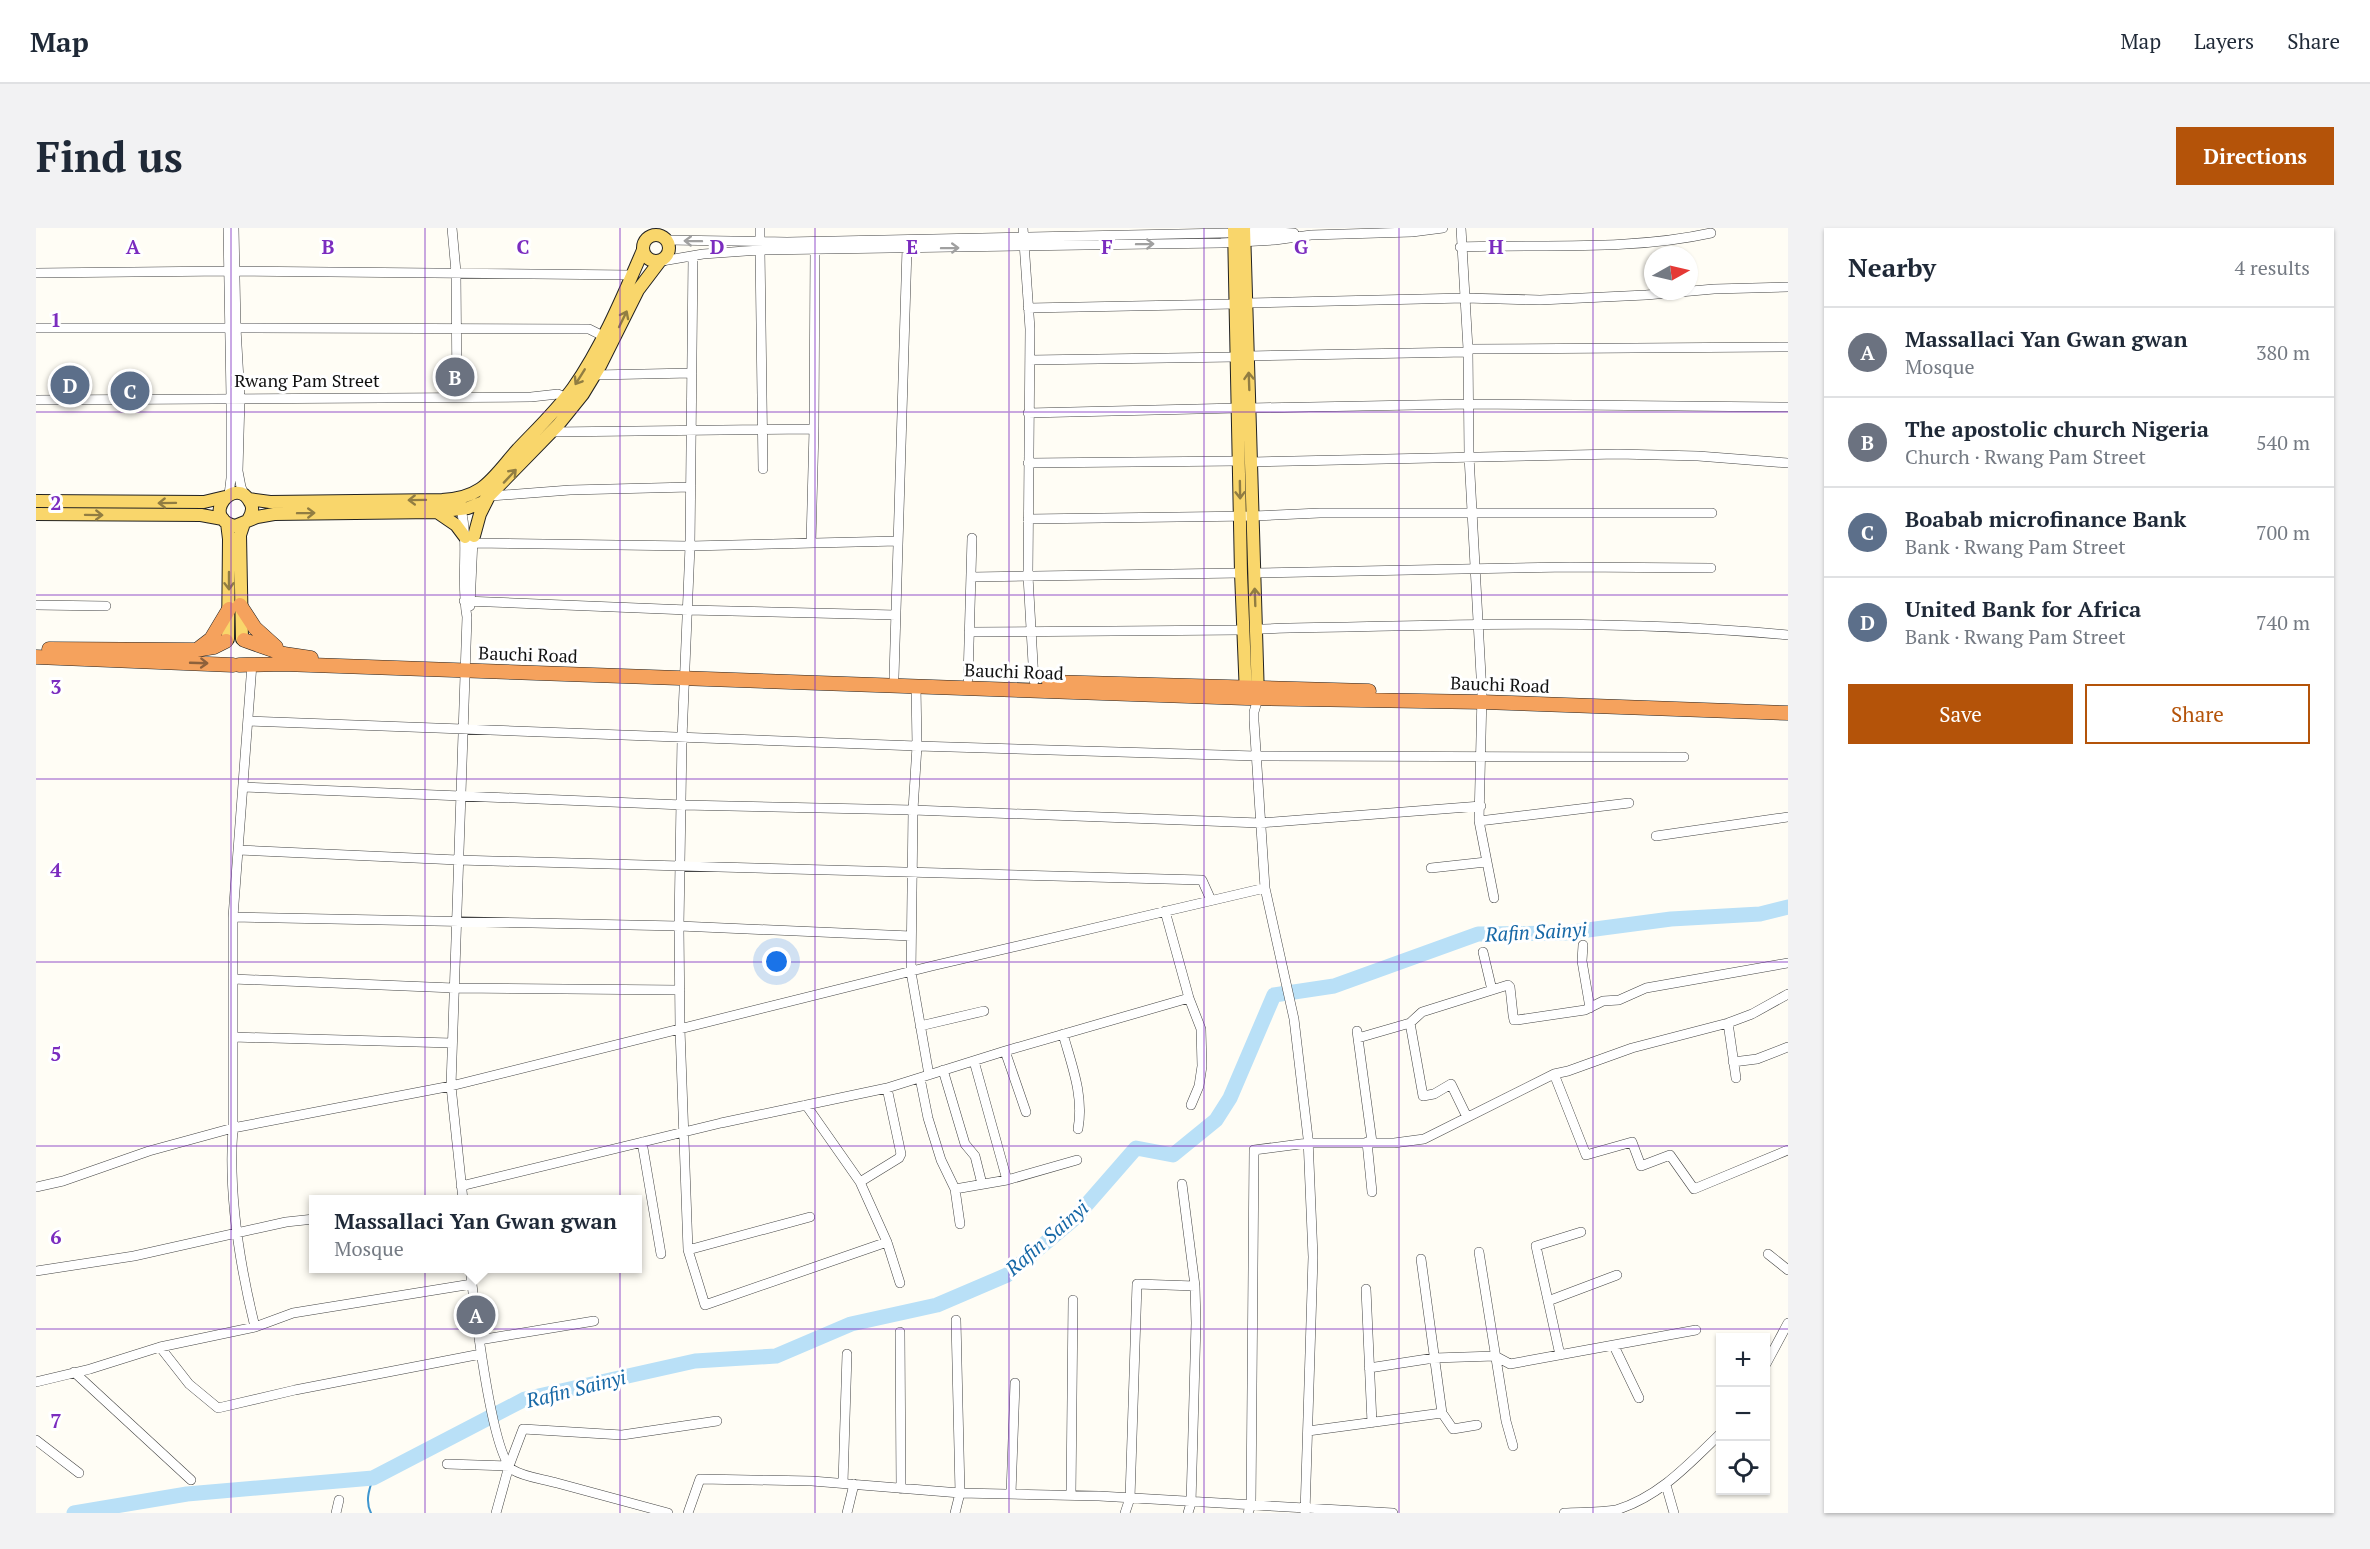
<!DOCTYPE html>
<html lang="en">
<head>
<meta charset="utf-8">
<style>
	:root { --surface:#fff; --page:#f2f2f3; --text:#1f2937; --muted:#747a83; --line:#e0e1e3; --accent:#b45309 }
	body { margin:0; font-family:"PT Serif",serif; background:var(--page); color:var(--text) }
	.controls { position:absolute; right:18px; bottom:18px; display:grid; overflow:hidden; border-radius:0px; box-shadow:0 2px 4px #0004 }
	.controls button { width:54px; height:54px; display:grid; place-items:center; padding:0; border:0; border-bottom:2px solid var(--line); background:var(--surface); color:var(--text); font:30px sans-serif }
	.compass { position:absolute; left:1608px; top:18px; width:54px; height:54px; border-radius:50%; background:var(--surface); box-shadow:0 2px 4px #0004; rotate:82deg }
	.you { position:absolute; left:741px; top:734px; width:21px; height:21px; margin:-15px; border:4px solid #fff; border-radius:50%; background:#1a73e8; box-shadow:0 0 0 9px #1a73e833 }
	.badge { display:grid; place-items:center; width:39px; height:39px; border-radius:50%; background:var(--accent); color:#fff; font-size:20px; font-weight:700 }
	.pin { position:absolute; translate:-50% -50%; border:3px solid #fff; box-shadow:0 2px 6px #0006 }
	.popup { position:absolute; left:273px; top:967px; width:333px; height:78px; box-sizing:border-box; display:grid; place-content:center; border-radius:0px; background:var(--surface); filter:drop-shadow(0 2px 4px #0005); font-size:20px; white-space:nowrap; color:var(--muted) }
	.popup b { font-size:22px; color:var(--text) }
	.popup::after { content:''; position:absolute; left:50%; top:100%; margin-left:-12px; border:12px solid transparent; border-top-color:var(--surface) }
	.list { margin:0; padding:0; list-style:none }
	h2 { display:flex; justify-content:space-between; align-items:center; height:78px; margin:0; padding:0 24px; font-size:26px }
	h2 small { font-size:20px; font-weight:400; color:var(--muted) }
	.list li { display:grid; grid-template-columns:39px 1fr auto; gap:18px; align-items:center; box-sizing:border-box; height:90px; padding:0 24px; border-top:2px solid var(--line) }
	.list b { display:block; font-size:22px; white-space:nowrap }
	.list p { margin:0; font-size:20px; white-space:nowrap; color:var(--muted) }
	.list em { font-size:20px; font-style:normal; color:var(--muted) }
	.actions { display:flex; gap:12px; padding:18px 24px }
	.actions a { flex:1; padding:14px 0; border:2px solid var(--accent); border-radius:0px; text-align:center; font-size:21px; color:var(--accent) }
	.actions .main { background:var(--accent); color:#fff }
	.icon { flex:none; width:33px; height:33px; fill:none; stroke:currentColor; stroke-width:2; stroke-linecap:round; stroke-linejoin:round }
	.map { position:relative; flex:none; width:1752px; height:1285px; overflow:hidden; border-radius:0px }
	header { display:flex; align-items:center; gap:36px; box-sizing:border-box; height:84px; padding:0 30px; background:var(--surface); border-bottom:2px solid var(--line) }
	header strong { font-size:28px }
	nav { display:flex; gap:33px; margin-inline-start:auto; font-size:21px }
	.intro { display:flex; align-items:center; justify-content:space-between; box-sizing:border-box; height:144px; padding:0 36px }
	h1 { margin:0; font-size:42px }
	.button { padding:15px 27px; border-radius:0px; background:var(--accent); color:#fff; font-size:21px; font-weight:700 }
	main { display:flex; gap:36px; padding:0 36px }
	aside { flex:1; background:var(--surface); border-radius:0px; box-shadow:0 2px 4px #0004 }
	.map>svg:first-child { display:block }
</style>
</head>
<body>
<header>
<strong>Map</strong>
<nav><a>Map</a><a>Layers</a><a>Share</a></nav>
</header>
<div class="intro"><h1>Find us</h1><a class="button">Directions</a></div>
<main>
<div class="map">
<svg width="1752" height="1285" viewBox="0 0 1752 1285">
	<rect width="100%" height="100%" fill="#fffdf5"/>
	<g fill="none" stroke-linecap="round" stroke-linejoin="round">
		<path stroke="#3f96cf" stroke-width="2" d="M335,1285c-6,-12 -2,-23 2,-35"/>
		<path stroke="#b9e0f7" stroke-width="15" d="M38,1285l113,-19 186,-16 152,-79 170,-38 81,-5 75,-32 86,-19 70,-30 67,-56 62,-71 37,7 43,-35 14,-22 44,-103 60,-9 144,-52 87,-1 106,-14 89,-5 28,-7"/>
		<g stroke="#444" stroke-width="10">
			<path id="minor" d="M192,0l3,169v81l-2,17
				M198,0l2,100 4,70 -2,73 3,16 4,9
				M416,0l4,44 1,125
				M724,0v14
				M987,0l7,101 -2,247 6,105
				M1425,0l7,121 1,107 13,238 -3,127 15,77
				M631,12l120,2 490,-10 17,1
				M1424,19c83,-3 169,4 251,-14
				M724,22l3,219
				M657,28l-3,290 -8,192 -3,188 1,103 8,221 17,55 182,-63
				M626,33l41,-7 57,-4 461,-7 54,-3 36,-5 101,-3 31,-4
				M0,45l192,-2 404,4
				M1212,75l217,-5 75,2 106,-5 68,-6 74,-2
				M992,80l207,-4
				M0,100h193
				M200,100l353,1 20,10
				M1432,121l320,-2
				M1212,128l220,-4
				M994,132l206,-3
				M559,147l97,-2
				M0,172l495,-3 27,-3 11,5
				M1214,180l219,-4 319,3
				M992,185l211,-5
				M515,204l263,-3
				M1216,234l366,-8 80,2 90,7
				M992,235l211,-2
				M452,266l3,2 79,-6 121,-3
				M424,277c10,36 0,75 7,112l-16,469 12,114
				M992,291l225,-3 67,-3h392
				M437,315l217,3 208,-5
				M775,315l3,-114 1,-180
				M1218,345l316,-6 141,1
				M935,349l270,-4
				M428,373l224,9 208,5
				M0,377l70,1
				M434,378l3,-67
				M1220,401c177,-4 355,-11 532,6
				M933,404l274,-2
				M216,436l-19,253v211c-5,67 6,134 22,199
				M858,449l13,-429
				M932,451l4,-141
				M880,458l1,60 -4,64 -2,162 18,103
				M1222,470l-4,14v9l11,167 29,131 14,119 5,119 -8,256
				M212,493l669,25 339,10 428,1
				M207,559l440,18 230,5 347,13 221,-17
				M1443,593l150,-18
				M1620,608l132,-19
				M202,622l220,10 744,20 9,20
				M1395,640l55,-6
				M1129,683l24,87 12,31 1,37 -3,20 -8,19
				M197,689l446,9 232,10
				M1547,717l-1,16 8,47
				M1447,724l9,38
				M197,751l221,9 226,2
				M1374,795l13,73 11,-2 17,-10 16,33
				M1692,795l8,55
				M884,798l64,-15
				M1321,803l15,111
				M1027,806c9,32 21,62 15,95
				M197,809l219,6
				M1322,810l52,-15 12,-11 86,-27 2,2 3,28 1,5h3l68,-10 18,-9 16,-1 27,-12 142,-25
				M969,823l21,61
				M938,833l33,119
				M1697,834l24,-3 31,-12
				M907,842l22,74 10,12 7,28
				M1518,846l32,81 46,-13 9,24 29,-11 24,34 94,-39
				M884,850l8,40 13,42 14,29 5,35
				M770,877l54,77 27,60 13,41
				M606,914l19,112
				M1331,914l5,50
				M824,954l39,-24 2,-4 -14,-66
				M1146,956l13,102 1,37 -5,180 -3,10
				M425,958l260,-63 166,-35 118,-37 184,-53
				M0,959l27,-6 86,-30 84,-23 218,-42 481,-120 333,-78
				M919,961l52,-9 70,-20
				M652,1022l122,-33
				M1443,1024l27,169 7,25
				M1732,1026l20,16
				M434,1040c4,32 21,187 43,202 11,7 30,9 44,13 37,10 74,20 111,30
				M0,1043l98,-15 152,-34 28,-3
				M1330,1061l6,134
				M1512,1073l69,-26
				M864,1104l1,157
				M443,1112l115,-19
				M1578,1118l25,52
				M124,1119l29,37 29,24 77,-18 186,-36
				M1524,1127l-24,-109 45,-14
				M1730,1136l22,-41
				M1333,1140l65,-10 61,-2 15,8 186,-34
				M38,1144l117,108
				M0,1154l54,-13 70,-22 95,-20 38,-14 179,-29
				M1406,1185l11,16 24,-4
				M1272,1203l134,-18 -21,-154
				M0,1212l43,33
				M411,1236l62,2
				M807,1255l4,-129
				M1630,1257l8,28
				M975,1266l4,-111
				M1035,1267l2,-195
				M300,1285l3,-13
				M460,1285l13,-47 14,-37 99,6 95,-14
				M652,1285l12,-34 112,2 148,12 -4,-173
				M811,1285l7,-29
				M919,1285l5,-20 139,3 294,17
				M1089,1285l5,-15 7,-214 58,2
				M1212,1285l3,-8 3,-355 54,-7h86l30,-4 130,-65 14,-3 64,-23 96,-25 24,-9 36,-20
				M1528,1285c16,-1 36,0 52,-3 43,-13 73,-46 104,-76"/>
		</g>
		<g stroke="#222" stroke-width="14">
			<path id="major" d="M1198,0l7,345 5,122
				M1208,0l14,470
				M607 20a13 13 0 1 1 26 0a13 13 0 1 1-26 0Z
				M213,271l21,3 172,-2c42,-2 50,-22 76,-51 19,-20 39,-39 55,-61 28,-39 51,-94 70,-138
				M0,273l168,1 21,-5
				M401,284l19,13 9,12
				M0,286l165,1 22,4
				M212,292c4,-6 6,-12 2,-18 -14,-28 -51,15 -15,24l22,-9 17,-3 162,-2 32,-4 15,-6 75,-77 25,-31 17,-28 38,-76 22,-29
				M191,295l2,16 -1,100
				M438,308l6,-22 8,-16
				M206,411l-2,-104 4,-12"/>
		</g>
		<g stroke="#222" stroke-width="15">
			<path id="highway" d="M204,377l15,23 21,19
				M208,412l40,14 27,4
				M13,421l146,1 19,-3 12,-6
				M162,421l13,-10 18,-30
				M0,429l197,8
				M203,437l44,-1 963,34 236,4 306,11
				M1013,454l320,9"/>
		</g>
		<use href="#minor" stroke="#fff" stroke-width="9"/>
		<use href="#major" stroke="#f9d66b" stroke-width="12"/>
		<use href="#highway" stroke="#f5a25d" stroke-width="14"/>
	</g>
	<defs><path id="oneway-shaft" d="M-6 0H5M1.5-3L5.5 0L1.5 3" fill="none" stroke-width="1.6" stroke-linecap="round" stroke-linejoin="round" transform="scale(1.5)"/></defs>
	<g stroke="#a0a0a0">
		<use href="#oneway-shaft" transform="translate(657 13) rotate(-179)"/>
		<use href="#oneway-shaft" transform="translate(1109 16) rotate(-1)"/>
		<use href="#oneway-shaft" transform="translate(914 20) rotate(-1)"/>
	</g>
	<g stroke="#917d42">
		<use href="#oneway-shaft" transform="translate(587 91) rotate(-64)"/>
		<use href="#oneway-shaft" transform="translate(544 149) rotate(122)"/>
		<use href="#oneway-shaft" transform="translate(1213 153) rotate(-92)"/>
		<use href="#oneway-shaft" transform="translate(474 248) rotate(-47)"/>
		<use href="#oneway-shaft" transform="translate(1204 262) rotate(89)"/>
		<use href="#oneway-shaft" transform="translate(381 272) rotate(179)"/>
		<use href="#oneway-shaft" transform="translate(131 275) rotate(179)"/>
		<use href="#oneway-shaft" transform="translate(270 285) rotate(-1)"/>
		<use href="#oneway-shaft" transform="translate(58 287) rotate(1)"/>
		<use href="#oneway-shaft" transform="translate(193 353) rotate(90)"/>
		<use href="#oneway-shaft" transform="translate(1219 369) rotate(-92)"/>
	</g>
	<use stroke="#8e613b" href="#oneway-shaft" transform="translate(163 435) rotate(2)"/>
	<path fill="none" stroke="#7b2cbf" stroke-width="1.5" stroke-opacity="0.55" d="M195,0v1285M389,0v1285M584,0v1285M779,0v1285M973,0v1285M1168,0v1285M1363,0v1285M1557,0v1285M0,184h1752M0,367h1752M0,551h1752M0,734h1752M0,918h1752M0,1101h1752"/>
	<g text-anchor="middle" stroke-width="6" stroke-linejoin="round" paint-order="stroke">
		<g font-size="18" fill="#111" stroke="#fff">
			<text x="271" y="159">Rwang Pam Street</text>
			<text transform="translate(492 427) rotate(2)" y="6">Bauchi Road</text>
			<text transform="translate(978 444) rotate(2)" y="6">Bauchi Road</text>
			<text transform="translate(1464 457) rotate(2)" y="6">Bauchi Road</text>
		</g>
		<g font-size="20" font-style="italic" fill="#1768a6" stroke="#fff">
			<text transform="translate(1500 704) rotate(-3)" y="7">Rafin Sainyi</text>
			<text transform="translate(1011 1010) rotate(-41)" y="7">Rafin Sainyi</text>
			<text transform="translate(540 1161) rotate(-14)" y="7">Rafin Sainyi</text>
		</g>
	</g>
	<g font-size="20" text-anchor="middle" font-weight="bold" fill="#7b2cbf" stroke="#fff" stroke-width="6" stroke-linejoin="round" paint-order="stroke">
		<text x="97" y="26">A</text>
		<text x="292" y="26">B</text>
		<text x="487" y="26">C</text>
		<text x="681" y="26">D</text>
		<text x="876" y="26">E</text>
		<text x="1071" y="26">F</text>
		<text x="1265" y="26">G</text>
		<text x="1460" y="26">H</text>
		<text x="20" y="99">1</text>
		<text x="20" y="282">2</text>
		<text x="20" y="466">3</text>
		<text x="20" y="649">4</text>
		<text x="20" y="833">5</text>
		<text x="20" y="1016">6</text>
		<text x="20" y="1200">7</text>
	</g>
</svg>
<div class="controls">
<button>+</button>
<button>−</button>
<button><svg class="icon" aria-label="locate" viewBox="0 0 24 24"><circle cx="12" cy="12" r="6"/><path d="M12 2v4M12 18v4M2 12h4M18 12h4"/></svg></button>
</div>
<svg class="compass" viewBox="-18 -18 36 36"><path d="M0-13l5 13h-10z" fill="#e53935"/><path d="M0 13l5-13h-10z" fill="#747a83"/></svg>
<div class="you"></div>
<div class="pin badge" style="left:440px;top:1087px;background:#6b7280">A</div>
<div class="popup"><b>Massallaci Yan Gwan gwan</b>Mosque</div>
<div class="pin badge" style="left:419px;top:149px;background:#6b7280">B</div>
<div class="pin badge" style="left:94px;top:163px;background:#5c6f8a">C</div>
<div class="pin badge" style="left:34px;top:157px;background:#5c6f8a">D</div>
</div>
<aside>
<h2>Nearby<small>4 results</small></h2>
<ul class="list">
<li><span class="badge" style="background:#6b7280">A</span><div><b>Massallaci Yan Gwan gwan</b><p>Mosque</p></div><em>380 m</em></li>
<li><span class="badge" style="background:#6b7280">B</span><div><b>The apostolic church Nigeria</b><p>Church · Rwang Pam Street</p></div><em>540 m</em></li>
<li><span class="badge" style="background:#5c6f8a">C</span><div><b>Boabab microfinance Bank</b><p>Bank · Rwang Pam Street</p></div><em>700 m</em></li>
<li><span class="badge" style="background:#5c6f8a">D</span><div><b>United Bank for Africa</b><p>Bank · Rwang Pam Street</p></div><em>740 m</em></li>
</ul>
<div class="actions"><a class="main">Save</a><a>Share</a></div>
</aside>
</main>
</body>
</html>
